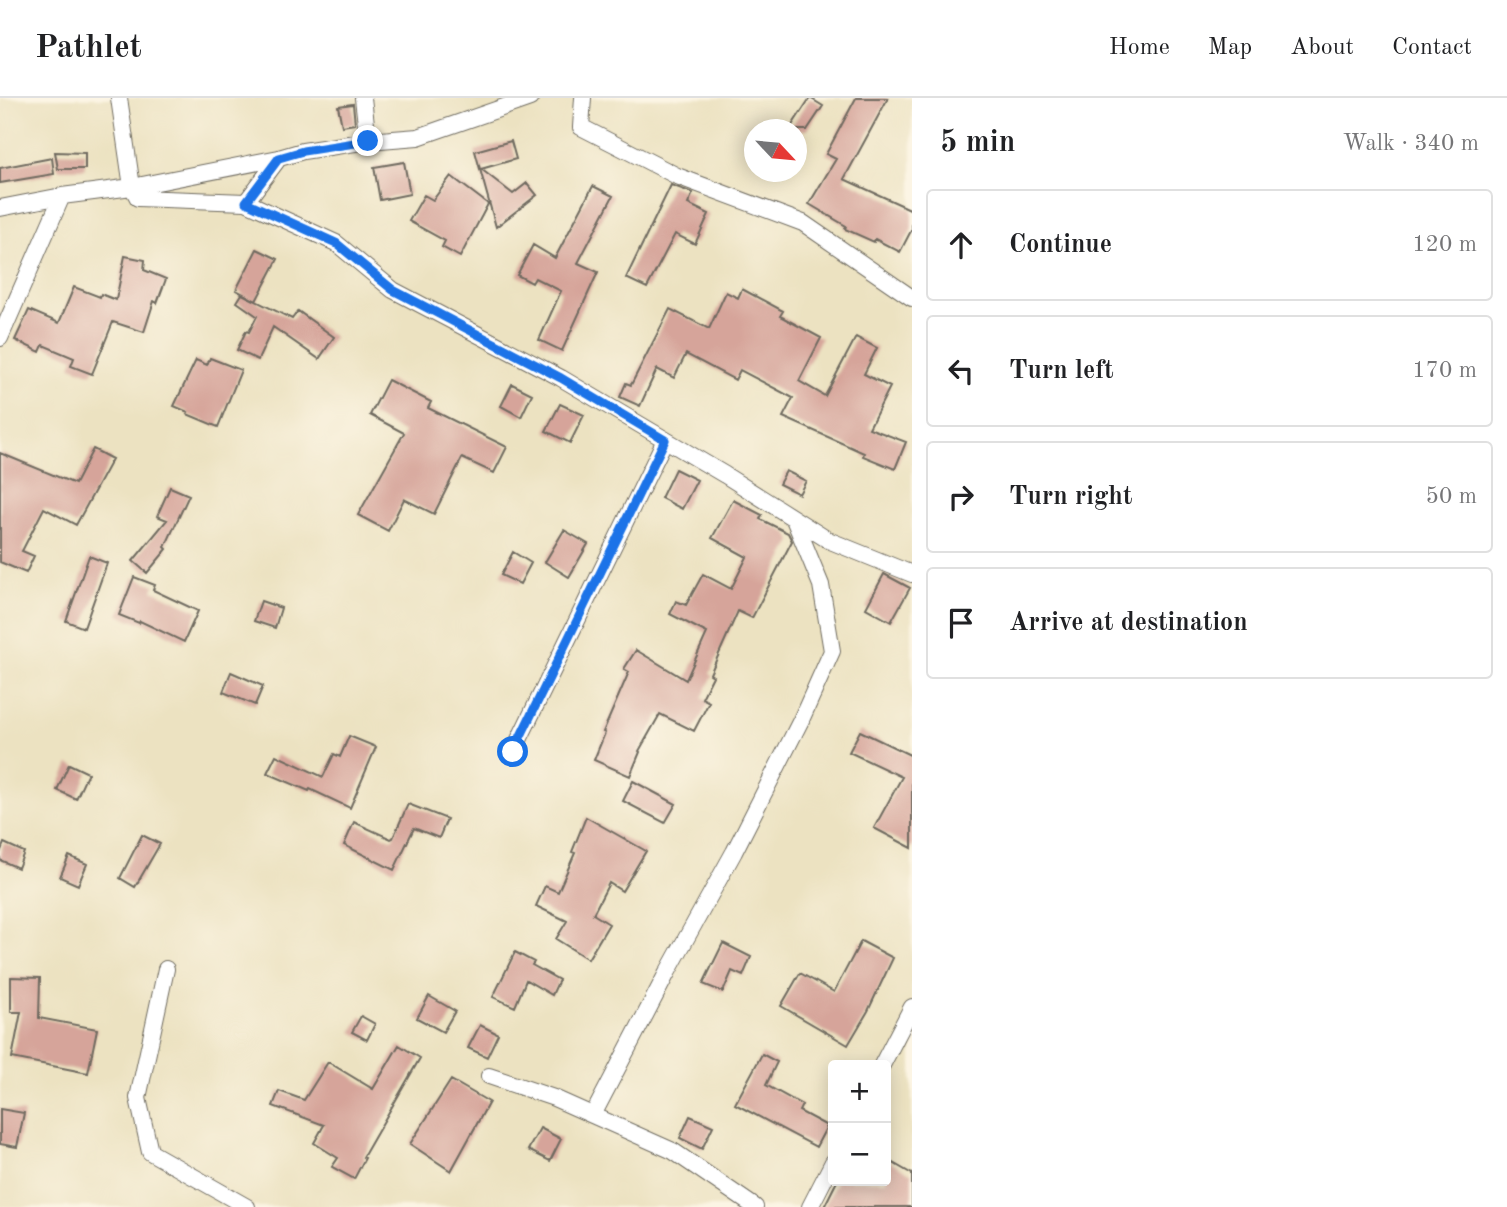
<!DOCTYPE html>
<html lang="en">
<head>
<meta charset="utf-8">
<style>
	:root { --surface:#fff; --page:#f6f6f6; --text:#202124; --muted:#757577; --line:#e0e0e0 }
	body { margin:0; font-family:"Old Standard TT",serif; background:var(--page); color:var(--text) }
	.controls { position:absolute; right:21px; bottom:21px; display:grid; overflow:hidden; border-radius:7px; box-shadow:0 4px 18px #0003 }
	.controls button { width:63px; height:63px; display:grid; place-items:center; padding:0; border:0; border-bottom:2px solid var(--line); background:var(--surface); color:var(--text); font:35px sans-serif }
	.compass { position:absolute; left:744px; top:21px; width:63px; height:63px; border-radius:50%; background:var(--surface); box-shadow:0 4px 18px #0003; rotate:116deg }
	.stop { position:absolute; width:21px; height:21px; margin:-16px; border:5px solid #1a73e8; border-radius:50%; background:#fff }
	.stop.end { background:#1a73e8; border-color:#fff; box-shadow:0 2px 7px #0008 }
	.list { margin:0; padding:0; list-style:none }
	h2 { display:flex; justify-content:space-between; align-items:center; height:91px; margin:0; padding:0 28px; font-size:30px }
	h2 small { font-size:23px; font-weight:400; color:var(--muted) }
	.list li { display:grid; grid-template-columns:46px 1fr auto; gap:21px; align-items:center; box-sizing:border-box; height:112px; margin:0 14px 14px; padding:0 14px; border:2px solid var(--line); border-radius:7px }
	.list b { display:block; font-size:26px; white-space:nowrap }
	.list em { font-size:23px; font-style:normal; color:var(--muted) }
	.icon { flex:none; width:38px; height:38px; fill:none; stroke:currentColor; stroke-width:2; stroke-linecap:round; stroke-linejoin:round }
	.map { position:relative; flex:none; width:912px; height:1109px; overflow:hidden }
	header { display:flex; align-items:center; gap:42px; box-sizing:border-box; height:98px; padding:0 35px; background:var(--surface); border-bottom:2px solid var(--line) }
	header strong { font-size:33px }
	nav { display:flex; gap:38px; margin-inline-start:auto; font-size:24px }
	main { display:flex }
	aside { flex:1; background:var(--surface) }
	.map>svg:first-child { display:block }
</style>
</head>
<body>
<header>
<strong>Pathlet</strong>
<nav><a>Home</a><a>Map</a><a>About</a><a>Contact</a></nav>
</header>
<main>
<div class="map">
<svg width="912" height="1109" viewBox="0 0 912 1109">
	<rect width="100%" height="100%" fill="#fcf5e5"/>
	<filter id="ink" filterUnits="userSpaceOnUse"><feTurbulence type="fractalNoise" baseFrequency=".0143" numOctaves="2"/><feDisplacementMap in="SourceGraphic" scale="14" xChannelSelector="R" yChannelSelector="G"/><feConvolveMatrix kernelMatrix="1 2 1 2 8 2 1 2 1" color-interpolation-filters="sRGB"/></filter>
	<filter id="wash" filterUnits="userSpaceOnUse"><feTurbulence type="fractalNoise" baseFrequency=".00686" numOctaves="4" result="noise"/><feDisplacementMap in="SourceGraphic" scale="28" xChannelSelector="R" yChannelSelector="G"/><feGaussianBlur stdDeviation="1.57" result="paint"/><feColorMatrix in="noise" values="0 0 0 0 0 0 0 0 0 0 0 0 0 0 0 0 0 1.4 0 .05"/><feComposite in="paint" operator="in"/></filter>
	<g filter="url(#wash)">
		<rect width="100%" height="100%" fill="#ece2c1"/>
		<g id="blocks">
			<path fill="#d6a49a" d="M810,0l13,8 -16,24h-18z
				M856,0h32l-44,81 68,31v19l-12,23 -25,-13 -1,3 -29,-13 1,-3 -37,-22 27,-45 -10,-5z
				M353,6l2,20 -13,2 -4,-20z
				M511,43l5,18 -35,10 32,25 14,-11 10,12 -41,32 -21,-76z
				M55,54l30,1v16h-27z
				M52,60l2,16 -54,9v-15z
				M404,64l6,32 -30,6 -6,-33z
				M451,78l37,28 -28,53 -18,-10 3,-6 -36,-20 15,-26 9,5z
				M671,87l22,8 -5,11 21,10 -14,30 -20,-10 -28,54 -21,-10z
				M593,88l20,10 -35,67 20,9 -36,79 -23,-11 22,-49 -26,-13 -3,5 -15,-8 16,-30 22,13z
				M257,151l21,10 -22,42 -20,-11z
				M125,158l20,4 -1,10 22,9 -9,24 -3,-2 -10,31 -31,-10 -21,52 -21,-8 3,-8 -31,-13 -3,7 -25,-12 14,-30 30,13 15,-36 26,10 1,-3 15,6z
				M742,191l41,22 -3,5 41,22 -22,43 26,15 31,-59 21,11 -13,26 26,13 -21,41 37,14 -11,27 -32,-13 1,-3 -81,-36 10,-19 -53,-28 -5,10 -49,-26 -12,24 -17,-9 -17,37 -20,-9 6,-14 5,2 39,-76 39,20 17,-37 12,6z
				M242,196l50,25 6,-8 36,26 -15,22 -46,-32 -15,33 -21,-10 9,-19 3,1 8,-16 -20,-14z
				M210,260l31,12 -23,57 -31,-13 1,-2 -14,-6 22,-46 11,5z
				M388,282l43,22 -3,6 79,39 -13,26 -32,-15 -28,56 -30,-15 -16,32 -30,-16 46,-82 -34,-18z
				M512,286l20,10 -11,23 -20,-11z
				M560,306l24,11 -14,28 -24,-12z
				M93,351l19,10 -36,66 -32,-17 -22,43 12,5 -8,17 -26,-11v-109l75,31z
				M675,371l22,11 -15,29 -21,-11z
				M786,373l20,10 -7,13 -20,-10z
				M170,389l19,8 -24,52 2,2 -20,24 -14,-12 34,-41 -10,-4z
				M733,402l29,15 -2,4 28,14 4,8 -40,77 -14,-7 -28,63 3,2 -11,22 7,4 -15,29 -34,-17 -21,37 1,1 -10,24 -36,-16 11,-27 -2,-1 26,-60 -5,-3 12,-19 50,30 21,-47 -37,-19 6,-13 10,4 17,-31 28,15 16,-32 -35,-19z
				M564,432l24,14 -19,33 -24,-15z
				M513,454l18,11 -11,21 -19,-9z
				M89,458l18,7 -23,65 -18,-7z
				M884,476l26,14 -19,34 -25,-14z
				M134,479l21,8 -2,5 45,21 -14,31 -44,-21 -1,2 -20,-8z
				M261,503l20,7 -6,20 -21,-7z
				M231,574l32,14 -8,19 -32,-13z
				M860,633l52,25v92l-38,-20 28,-51 -53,-25z
				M349,638l27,11 -26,61 -40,-19 -1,2 -42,-18 9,-18 47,22 11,-23 6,3z
				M69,666l19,9 -12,26 -19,-9z
				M633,683l43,23 -11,19 -42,-22z
				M408,706l39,15 -8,19 -25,-10 -20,42 -50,-25 10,-23 37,17 2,-1z
				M586,719l60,34 -24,40 -13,-8 -16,31 16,10 -21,35 -32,-20 11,-18 -31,-15 9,-20 13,6 17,-39 -3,-1z
				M142,737l18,9 -25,43 -15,-9z
				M4,745l20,9 -6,16 -18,-8v-7z
				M69,758l18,8 -9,21 -18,-8z
				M861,843l32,17 -25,53 -20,34 -67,-39 19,-33 34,19z
				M723,845l28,14 -8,19 -11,-5 -9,21 -20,-8z
				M515,854l19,10 -2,3 27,15 -7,15 -26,-15 -11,27 -22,-10z
				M11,879l29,1 -1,40 58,11 -9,44 -76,-15 9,-46h-10z
				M429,898l26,15 -12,21 -26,-14z
				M361,918l14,8 -8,16 -15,-8z
				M480,927l18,9 -11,23 -19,-9z
				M399,947l21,13 -57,99 2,1 -11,21 -22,-12 6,-9 -24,-15 10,-18 -51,-19 6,-15 25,9 24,-38 45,27z
				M762,956l15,8 -11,23 36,20 -3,6 28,15 -11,21 -81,-43z
				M451,982l38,22 -38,69 -41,-27z
				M0,1011l24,4 -7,34 -17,-3z
				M690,1018l23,10 -11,23 -22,-11z
				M540,1030l21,11 -11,22 -22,-11z
				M886,1061l26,15v33h-88l13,-26h49z"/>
		</g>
	</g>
	<g filter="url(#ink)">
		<use href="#blocks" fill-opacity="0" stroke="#6f6b60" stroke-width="2"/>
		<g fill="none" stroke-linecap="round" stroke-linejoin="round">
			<g stroke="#6f6b60" stroke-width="18">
				<path id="street" d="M119,0l13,89 6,11 108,4 90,41 57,47 168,88 164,97 103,65 84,34
					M363,0l5,43
					M583,0l-2,29 96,49 126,47 109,75
					M246,104l33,-44
					M0,110l62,-12 70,-9 147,-29 24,-7 65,-10 50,-4 112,-39
					M0,240l62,-142
					M513,654l152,-312
					M166,871l-28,129 12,54 97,55
					M882,967l30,-58
					M489,978l65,22 119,53 82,56
					M593,1017l74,-142 67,-121 67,-132 31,-69 -11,-66 -27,-66
					M810,1109l23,-45"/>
			</g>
			<use href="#street" stroke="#fff" stroke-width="16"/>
		</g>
	</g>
	<g fill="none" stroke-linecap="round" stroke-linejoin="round" filter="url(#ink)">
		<path stroke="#1a73e8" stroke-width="9" d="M368,43l-65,10 -24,7 -33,44 90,41 57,47 168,88 104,62 -152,312"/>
	</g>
</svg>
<div class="controls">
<button>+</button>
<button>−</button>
</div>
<svg class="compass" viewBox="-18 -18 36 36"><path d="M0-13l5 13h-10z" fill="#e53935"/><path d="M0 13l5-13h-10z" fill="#757577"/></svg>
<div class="stop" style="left:513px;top:654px"></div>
<div class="stop end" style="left:368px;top:43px"></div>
</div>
<aside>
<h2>5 min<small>Walk · 340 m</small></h2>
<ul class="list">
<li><svg class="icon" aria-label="ahead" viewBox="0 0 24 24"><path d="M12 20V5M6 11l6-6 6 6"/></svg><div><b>Continue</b></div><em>120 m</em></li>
<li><svg class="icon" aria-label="left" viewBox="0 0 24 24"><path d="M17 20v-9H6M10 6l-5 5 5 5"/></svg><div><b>Turn left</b></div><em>170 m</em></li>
<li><svg class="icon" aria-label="right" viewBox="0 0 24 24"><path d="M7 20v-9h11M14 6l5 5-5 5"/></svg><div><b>Turn right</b></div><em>50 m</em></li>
<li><svg class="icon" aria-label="arrive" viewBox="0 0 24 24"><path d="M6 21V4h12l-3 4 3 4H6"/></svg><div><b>Arrive at destination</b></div></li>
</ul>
</aside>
</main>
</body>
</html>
